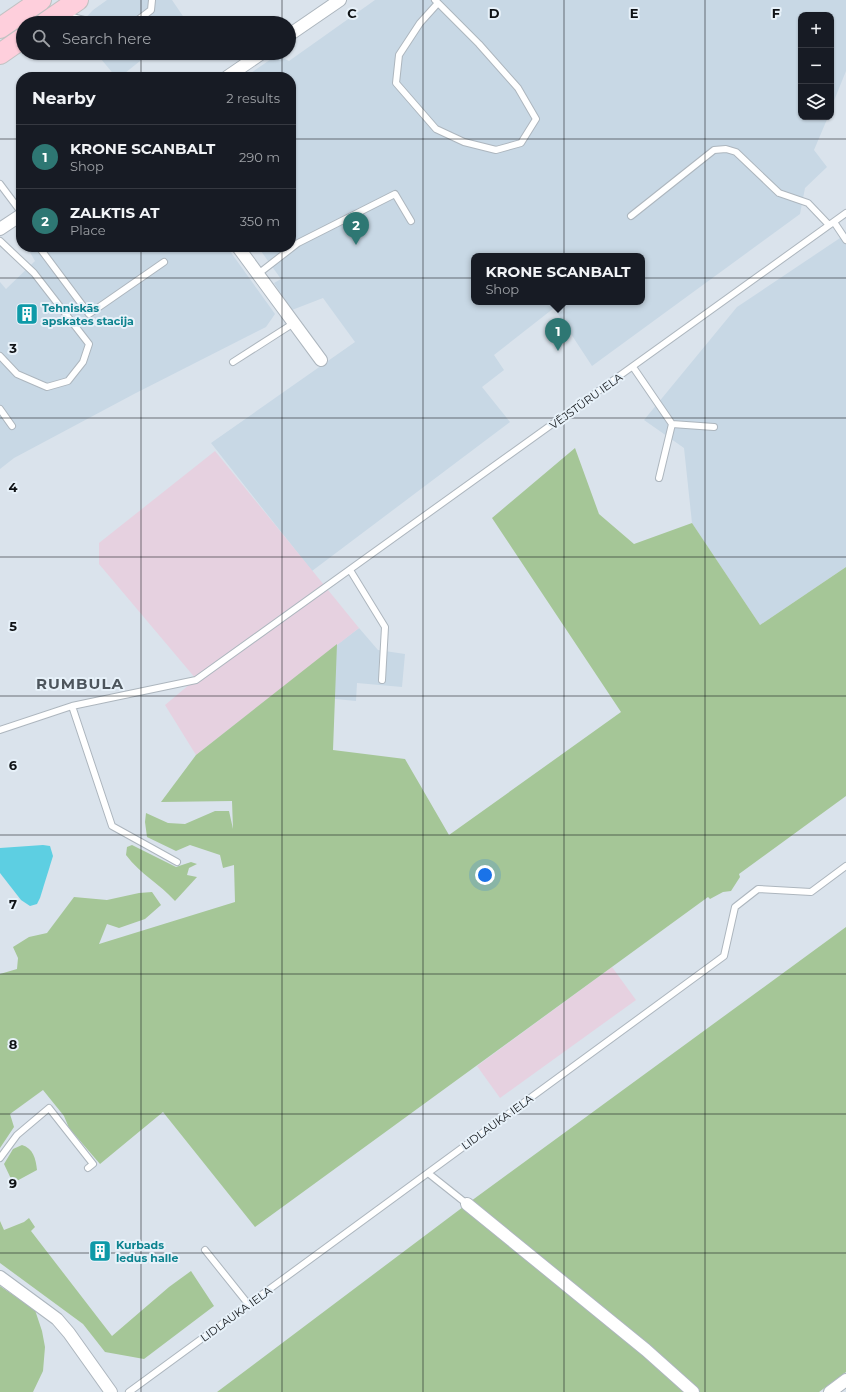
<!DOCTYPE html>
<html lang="en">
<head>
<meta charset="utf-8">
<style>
	:root { --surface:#171b24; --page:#20242c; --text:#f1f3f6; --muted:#9ea1a6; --line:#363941; --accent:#2e7773 }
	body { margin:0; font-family:Montserrat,sans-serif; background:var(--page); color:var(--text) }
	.controls { position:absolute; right:12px; top:12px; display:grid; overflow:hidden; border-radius:8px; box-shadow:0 1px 3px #0004 }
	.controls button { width:36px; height:36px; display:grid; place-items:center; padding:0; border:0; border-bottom:1px solid var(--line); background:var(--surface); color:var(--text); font:20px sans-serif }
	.you { position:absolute; left:485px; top:875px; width:14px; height:14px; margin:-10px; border:3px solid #fff; border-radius:50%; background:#1a73e8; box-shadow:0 0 0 6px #1a73e833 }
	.badge { display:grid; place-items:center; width:26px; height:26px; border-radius:50%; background:var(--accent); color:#fff; font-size:13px; font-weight:700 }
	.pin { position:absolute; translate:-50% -33px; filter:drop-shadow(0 1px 2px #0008) }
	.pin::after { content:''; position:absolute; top:21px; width:14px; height:12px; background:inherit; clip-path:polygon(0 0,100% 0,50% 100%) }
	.popup { position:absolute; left:471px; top:253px; width:174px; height:52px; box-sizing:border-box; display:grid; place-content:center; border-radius:8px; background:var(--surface); filter:drop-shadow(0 1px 3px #0005); font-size:13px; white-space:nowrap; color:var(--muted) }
	.popup b { font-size:15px; color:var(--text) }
	.popup::after { content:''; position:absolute; left:50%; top:100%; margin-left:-8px; border:8px solid transparent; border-top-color:var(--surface) }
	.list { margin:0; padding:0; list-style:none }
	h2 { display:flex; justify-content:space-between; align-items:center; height:52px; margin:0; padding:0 16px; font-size:17px }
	h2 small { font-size:13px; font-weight:400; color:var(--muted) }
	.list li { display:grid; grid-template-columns:26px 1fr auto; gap:12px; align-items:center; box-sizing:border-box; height:64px; padding:0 16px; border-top:1px solid var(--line) }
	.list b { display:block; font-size:15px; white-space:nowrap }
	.list p { margin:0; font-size:13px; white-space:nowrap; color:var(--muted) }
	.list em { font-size:13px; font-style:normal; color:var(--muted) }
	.icon { flex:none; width:22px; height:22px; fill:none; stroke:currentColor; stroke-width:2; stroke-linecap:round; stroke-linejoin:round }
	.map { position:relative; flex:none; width:846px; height:1392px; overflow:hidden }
	.search { position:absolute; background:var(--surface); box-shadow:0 1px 3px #0004; left:16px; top:16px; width:280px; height:44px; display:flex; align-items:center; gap:10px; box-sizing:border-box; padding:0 14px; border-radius:22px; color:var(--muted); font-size:15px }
	.panel { position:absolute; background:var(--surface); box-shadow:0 1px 3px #0004; left:16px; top:72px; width:280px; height:180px; border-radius:16px }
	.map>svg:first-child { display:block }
</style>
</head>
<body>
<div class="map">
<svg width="846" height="1392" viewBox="0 0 846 1392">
	<rect width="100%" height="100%" fill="#dae3ec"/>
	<path fill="#c8d8e5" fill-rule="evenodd" d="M107,0h65l15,22 -106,1 12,-13z
		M375,0h471v71l-15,37v-93h-30v102h27l-14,33 13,17 -22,21 -5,26 -208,152 -38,-58 -60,47 10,15 -22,17 28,35 -198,149 -101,-128 144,-101 -32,-44 -31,12 -18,-27 7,-4 -23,-32h33v-170h-46l32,-22 12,6zM474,256h168v46h-168z
		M96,53h54l-30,24h-4z
		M846,234v333l-86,58 -68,-102 -8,-75 -40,-28 93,-113z
		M27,247h200l48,67 -9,13 -132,67 -120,64 -14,11v-187l6,7 29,-28z
		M359,628l19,22 27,4 -3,33 -45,-4 -1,18 -30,-3 -22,-28z"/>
	<path fill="#e6d1e0" d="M215,451l144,177 -163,127 -31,-50 31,-26 -97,-115v-21z
		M612,967l24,33 -136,98 -23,-32z"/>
	<path fill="#a5c697" d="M575,448l24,66 35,30 58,-21 68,102 86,-58v229l-107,78 1,3 -9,14 -8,1 -13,7 -2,-2 -453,330 -92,-115 -63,52 -31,-36 -5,-12 -21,-26 -33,24 4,13 -14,21v-174l17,-5 1,-11 -5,-11 16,-10 18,-4 27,-36 33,3 32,-7 13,-1 9,13 -16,14 -26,9 -12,-4 -8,20 136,-42 -1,-37 -11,3 -3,-13 -30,-10 -14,6 -29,-14 -2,-15 1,-9 22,10 17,1 30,-13h14l4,18 -1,-28 -71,1 35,-47 141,-111 -4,106 72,9 44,76 172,-123 -129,-194z
		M132,845l44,22 15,-5 6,2 -8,4 -2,7 10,2 -22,24c-15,-17 -35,-27 -49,-46l1,-8z
		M846,927v445l-27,20h-602l250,-188z
		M22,1145c11,3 14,14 15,25l-24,13 -9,-19 9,-15z
		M29,1218l6,9 -4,4 81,105 57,-49 22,-16 23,35 -70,53 -39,-7 -22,-28 -83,-61v-42l4,9 20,-8z
		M0,1286l35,24 7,21 3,16 -2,24 -10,21h-33z"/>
	<path fill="#5dcfe2" d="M43,845l7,1 3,10 -13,42 -3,6 -7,2 -9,-6 -21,-27v-25z"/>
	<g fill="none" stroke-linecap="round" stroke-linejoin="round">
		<g stroke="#adb6be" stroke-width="8">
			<path id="service" d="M435,0l44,44 39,44 18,31 -15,24 -25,7 -32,-8 -28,-13 -40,-46 3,-28 21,-32 18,-20
				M64,15l32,8
				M134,23l17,-13 1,-10
				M0,184l21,28
				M631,216l83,-66 12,-1 10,3 43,41 29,10 21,22
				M834,222l12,18
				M0,241l34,32 55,71 -6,18 -15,19 -21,6 -30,-13 -17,-18
				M39,247l50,67 75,-52
				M258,274l40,-31 97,-49 16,27
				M233,362l61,-39
				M633,367l39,57 -13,54
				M0,409l12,17
				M672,424l42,3
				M350,570l35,57 -3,53
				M72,706l40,120 65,36
				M0,730l72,-24 124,-26 650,-467
				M0,1158l17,-23 32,-27 44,56 -5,4
				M428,1173l39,31
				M205,1250l44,55
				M129,1392l595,-436 11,-49 23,-18 53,3 35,-26"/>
		</g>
		<g stroke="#adb6be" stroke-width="14">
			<path id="minor" d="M289,35l51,-35
				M227,77l35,-24
				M0,229l21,-14
				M238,247l83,113
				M467,1204l179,146 47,42
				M0,1277l57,42 12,14 42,59
				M830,1392l16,-12"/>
		</g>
		<g stroke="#c1c2c2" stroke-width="22">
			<path id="trunk" d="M45,23l33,-23
				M0,28l41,-28
				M0,54l23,-16"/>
		</g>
		<use href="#service" stroke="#fff" stroke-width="6"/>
		<use href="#minor" stroke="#fff" stroke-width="12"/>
		<use href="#trunk" stroke="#fecfdc" stroke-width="20"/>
	</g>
	<path fill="none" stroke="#101316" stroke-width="1" stroke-opacity="0.55" d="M141,0v23M282,0v23M423,0v1392M564,0v1392M705,0v1392M141,53v24M282,53v24M0,139h21M291,139h555M141,247v1145M282,247v1145M0,278h846M0,418h846M0,557h846M0,696h846M0,835h846M0,974h846M0,1114h846M0,1253h846"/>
	<defs>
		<g id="building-square" transform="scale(1.15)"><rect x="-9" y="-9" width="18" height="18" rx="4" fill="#0f9aa8" stroke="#e7f1f9"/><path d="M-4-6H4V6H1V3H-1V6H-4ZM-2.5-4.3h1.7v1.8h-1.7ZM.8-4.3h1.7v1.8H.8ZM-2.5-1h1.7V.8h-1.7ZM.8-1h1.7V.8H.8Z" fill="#fff"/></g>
	</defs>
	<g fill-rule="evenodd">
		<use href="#building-square" x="27" y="314"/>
		<use href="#building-square" x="100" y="1251"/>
	</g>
	<g text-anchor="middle" stroke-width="4" stroke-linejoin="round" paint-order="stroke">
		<g font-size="11" font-weight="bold" fill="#0d838f" stroke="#e7f1f9" text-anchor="start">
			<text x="42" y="312">Tehniskās<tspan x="42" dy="13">apskates stacija</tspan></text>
			<text x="116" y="1249">Kurbads<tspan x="116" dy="13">ledus halle</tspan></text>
		</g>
		<g font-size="11" fill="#101316" stroke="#e7f1f9">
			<text transform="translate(586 401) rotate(-36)" y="4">VĒJSTŪRU IELA</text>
			<text transform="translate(497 1122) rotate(-36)" y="4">LIDLAUKA IELA</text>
			<text transform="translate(236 1314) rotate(-36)" y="4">LIDLAUKA IELA</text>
		</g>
		<g font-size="15" font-weight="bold" letter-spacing="1" fill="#4d555c" stroke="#e7f1f9">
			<text x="80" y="689">RUMBULA</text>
		</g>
	</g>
	<g font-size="13" text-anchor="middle" font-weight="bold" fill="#101316" stroke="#e7f1f9" stroke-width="4" stroke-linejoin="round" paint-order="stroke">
		<text x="352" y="18">C</text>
		<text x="494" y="18">D</text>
		<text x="634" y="18">E</text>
		<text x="776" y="18">F</text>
		<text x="13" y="353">3</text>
		<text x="13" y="492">4</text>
		<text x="13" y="631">5</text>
		<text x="13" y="770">6</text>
		<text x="13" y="909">7</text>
		<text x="13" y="1049">8</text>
		<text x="13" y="1188">9</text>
	</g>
</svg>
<div class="controls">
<button>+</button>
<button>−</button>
<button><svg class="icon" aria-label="layers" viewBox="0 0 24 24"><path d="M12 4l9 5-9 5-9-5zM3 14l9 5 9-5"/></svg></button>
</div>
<div class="you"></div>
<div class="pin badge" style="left:558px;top:351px">1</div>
<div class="popup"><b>KRONE SCANBALT</b>Shop</div>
<div class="pin badge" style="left:356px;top:245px">2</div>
<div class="search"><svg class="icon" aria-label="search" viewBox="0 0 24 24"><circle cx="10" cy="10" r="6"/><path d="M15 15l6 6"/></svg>Search here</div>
<section class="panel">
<h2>Nearby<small>2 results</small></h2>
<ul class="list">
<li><span class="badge">1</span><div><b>KRONE SCANBALT</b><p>Shop</p></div><em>290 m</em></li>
<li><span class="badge">2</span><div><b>ZALKTIS AT</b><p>Place</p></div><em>350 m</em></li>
</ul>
</section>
</div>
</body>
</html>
